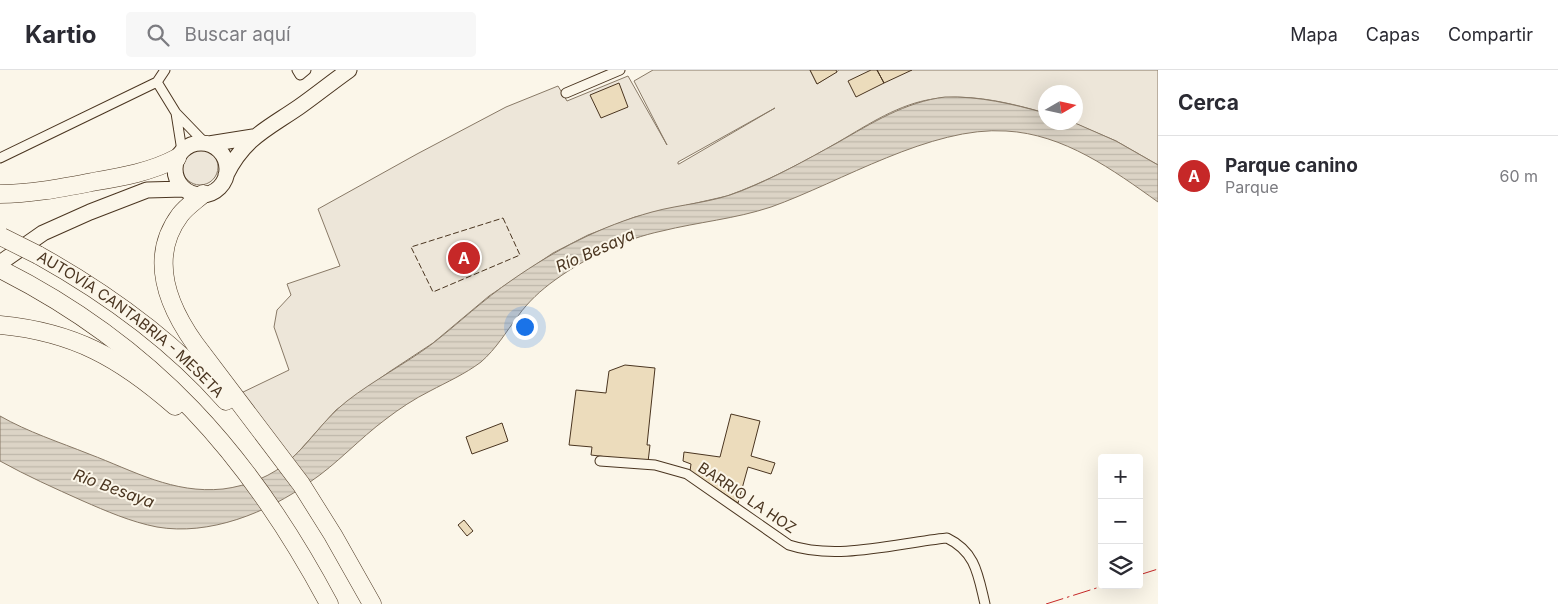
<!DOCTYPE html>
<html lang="es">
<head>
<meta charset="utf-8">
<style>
	:root { --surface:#fff; --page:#f7f7f7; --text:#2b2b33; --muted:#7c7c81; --line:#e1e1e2; --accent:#c62828 }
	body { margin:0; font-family:Inter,sans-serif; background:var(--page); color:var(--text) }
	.controls { position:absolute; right:15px; bottom:15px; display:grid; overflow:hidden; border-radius:5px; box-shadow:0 5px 20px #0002 }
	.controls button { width:45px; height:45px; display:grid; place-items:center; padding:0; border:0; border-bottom:1px solid var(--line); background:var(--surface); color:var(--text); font:25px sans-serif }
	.compass { position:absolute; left:1038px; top:15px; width:45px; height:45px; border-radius:50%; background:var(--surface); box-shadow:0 5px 20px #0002; rotate:81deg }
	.you { position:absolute; left:524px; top:256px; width:18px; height:18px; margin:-12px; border:4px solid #fff; border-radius:50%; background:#1a73e8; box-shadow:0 0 0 8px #1a73e833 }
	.badge { display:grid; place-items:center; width:32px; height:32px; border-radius:50%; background:var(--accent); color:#fff; font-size:16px; font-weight:700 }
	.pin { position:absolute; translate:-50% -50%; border:2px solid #fff; box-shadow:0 1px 5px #0006 }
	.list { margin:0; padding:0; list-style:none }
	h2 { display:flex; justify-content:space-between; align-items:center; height:65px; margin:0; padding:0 20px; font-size:21px }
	h2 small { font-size:16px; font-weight:400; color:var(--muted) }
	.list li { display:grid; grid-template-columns:32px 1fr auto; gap:15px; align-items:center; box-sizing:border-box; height:80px; padding:0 20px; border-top:1px solid var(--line) }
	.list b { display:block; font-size:19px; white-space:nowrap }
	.list p { margin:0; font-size:16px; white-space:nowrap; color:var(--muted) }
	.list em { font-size:16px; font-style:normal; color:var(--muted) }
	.icon { flex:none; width:28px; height:28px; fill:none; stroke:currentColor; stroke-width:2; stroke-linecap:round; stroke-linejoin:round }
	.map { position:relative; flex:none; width:1158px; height:534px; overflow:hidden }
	header { display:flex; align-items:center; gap:30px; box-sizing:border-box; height:70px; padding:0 25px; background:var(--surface); border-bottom:1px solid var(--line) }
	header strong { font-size:24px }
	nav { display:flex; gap:28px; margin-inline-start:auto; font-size:18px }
	.search { width:350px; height:45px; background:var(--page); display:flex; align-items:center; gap:12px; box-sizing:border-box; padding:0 18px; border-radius:5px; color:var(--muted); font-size:19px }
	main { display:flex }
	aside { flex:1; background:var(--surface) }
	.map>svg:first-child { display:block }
</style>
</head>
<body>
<header>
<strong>Kartio</strong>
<div class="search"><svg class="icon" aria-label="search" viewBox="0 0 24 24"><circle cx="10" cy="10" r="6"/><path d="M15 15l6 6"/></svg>Buscar aquí</div>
<nav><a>Mapa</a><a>Capas</a><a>Compartir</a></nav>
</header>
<main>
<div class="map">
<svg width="1158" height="534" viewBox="0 0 1158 534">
	<defs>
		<pattern id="water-rules" width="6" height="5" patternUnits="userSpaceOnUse" patternTransform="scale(1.25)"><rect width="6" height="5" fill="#dcd4c6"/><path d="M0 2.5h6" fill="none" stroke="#beb7aa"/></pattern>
	</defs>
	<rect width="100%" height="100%" fill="#fbf6e9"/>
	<path fill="#ede6d9" stroke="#887966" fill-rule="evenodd" d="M653,0h157l7,14 22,-14h319v95l-42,-24 -42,-18 2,-1v-30h-30l-1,21c-34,-10 -76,-20 -112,-14 -34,5 -64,25 -93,42 -36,21 -74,41 -113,55l-92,21 -47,18 -35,18 -64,43 -56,47 -44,29 -53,38 -44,49 -53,-65 50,-24 -15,-43 3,-17 14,-15 -4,-11 53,-18 -22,-57 99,-55 89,-47 52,-21 9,15 61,-25 39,69 -33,-64zM775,38l-96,56h-1v-2z
		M182 97a18 18 0 1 1 36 0a18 18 0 1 1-36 0Z"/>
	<path fill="url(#water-rules)" stroke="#887966" d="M945,27c34,-1 68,7 100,16l1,9 29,1 41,18 42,24v37c-45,-32 -94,-68 -152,-71 -75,-5 -165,51 -235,76 -36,12 -73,15 -109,24 -38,8 -75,26 -107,49 -14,10 -27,22 -37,36 -12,16 -22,33 -37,46 -16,12 -34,20 -51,29 -16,8 -31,18 -44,28 -27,20 -49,45 -76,63 -43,31 -101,54 -153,45 -26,-5 -51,-16 -74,-26 -29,-13 -56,-25 -83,-40v-45c28,16 59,26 89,38 45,17 84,40 134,35 24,-3 50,-13 68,-30 20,-18 33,-40 56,-58 27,-21 58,-37 85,-57 27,-21 52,-45 80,-64 43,-30 89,-54 140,-68 29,-8 60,-9 89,-21 33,-13 65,-31 96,-48 35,-20 68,-41 108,-46z"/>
	<path fill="#ecdcbc" stroke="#4a3520" d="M810,0h26l1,2 -20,12z
		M871,0h6l7,13 -28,14 -8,-16z
		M877,0h35l-28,13z
		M619,13l9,24 -27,11 -11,-23z
		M625,295l30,3 -8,77h3l-2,17 -57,-7 1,-8 -23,-2 7,-55 30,3 3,-22z
		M731,344l29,7 -9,35 24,7 -4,11 -23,-7 -10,36 -48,-32 1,-7 -8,-3 1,-9 36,5z
		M502,353l6,18 -36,13 -6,-17z
		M464,450l9,11 -6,5 -9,-11z"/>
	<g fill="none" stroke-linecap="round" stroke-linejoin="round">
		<g stroke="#4a3520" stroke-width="11">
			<path id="minor" d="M165,0l-8,12 19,31 29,30
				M297,0l3,5 6,-5
				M566,23l54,-23
				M176,43l6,38
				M0,88l157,-76
				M600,391l55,4 32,9 102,71c49,16 108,-2 158,-7 29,14 31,37 38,66"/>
		</g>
		<g stroke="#4a3520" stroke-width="17">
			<path id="trunk" d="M175 99a26 26 0 1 1 52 0a26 26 0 1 1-52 0Z
				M209,74l44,-7
				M226,105c18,-37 41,-46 73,-68 17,-12 33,-25 50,-37
				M0,193l43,-30 47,-21 57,-22 37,-1"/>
		</g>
		<g stroke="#4a3520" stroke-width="19">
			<g id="motorway">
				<path d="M0,124c31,0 61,-6 92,-12 29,-5 59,-10 85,-24"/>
				<path d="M203,124c-8,7 -17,13 -23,21 -32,43 -12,91 15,129l106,140 32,51 39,69"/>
				<path id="s1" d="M38,185c70,39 135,86 188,146"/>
				<path d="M0,199c153,77 249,185 329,335"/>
				<path d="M0,255c74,7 120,33 175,81"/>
			</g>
		</g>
		<use href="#minor" stroke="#fbf6e9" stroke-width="9"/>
		<use href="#trunk" stroke="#fbf6e9" stroke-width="15"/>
		<use href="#motorway" stroke="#fbf6e9" stroke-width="18"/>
		<g stroke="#4a3520" stroke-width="19" stroke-linecap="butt">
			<path id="motorway-bridge" d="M2,167l36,18"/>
		</g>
		<use href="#motorway-bridge" stroke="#fbf6e9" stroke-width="18"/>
		<path stroke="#4a3520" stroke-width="1" stroke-dasharray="6 2.5" stroke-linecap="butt" d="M503,148l17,37 -87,37 -22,-45z"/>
		<path stroke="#c62828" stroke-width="1" stroke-dasharray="18 4 2.5 4" stroke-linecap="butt" d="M1139,505l19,-6
			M1046,534l60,-19"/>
	</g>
	<g text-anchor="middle" stroke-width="4" stroke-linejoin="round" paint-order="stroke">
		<g font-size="15" fill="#4a3520" stroke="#fbf6e9">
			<text dy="5" stroke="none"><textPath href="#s1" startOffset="116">AUTOVÍA CANTABRIA - MESETA</textPath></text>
			<text transform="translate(747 428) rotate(34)" y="5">BARRIO LA HOZ</text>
		</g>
		<g font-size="16" font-style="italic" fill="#4a3520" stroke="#fbf6e9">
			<text transform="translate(595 180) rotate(-24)" y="6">Río Besaya</text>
			<text transform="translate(114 418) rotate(20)" y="6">Río Besaya</text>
		</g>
	</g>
</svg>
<div class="controls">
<button>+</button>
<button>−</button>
<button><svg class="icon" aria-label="layers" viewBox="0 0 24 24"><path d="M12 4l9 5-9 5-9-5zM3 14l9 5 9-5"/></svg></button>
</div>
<svg class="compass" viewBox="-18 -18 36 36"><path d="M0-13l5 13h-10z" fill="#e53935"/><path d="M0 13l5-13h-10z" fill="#7c7c81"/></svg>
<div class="you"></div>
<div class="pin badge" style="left:464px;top:188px">A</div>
</div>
<aside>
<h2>Cerca<small></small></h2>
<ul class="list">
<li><span class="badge">A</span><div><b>Parque canino</b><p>Parque</p></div><em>60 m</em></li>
</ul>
</aside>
</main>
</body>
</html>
